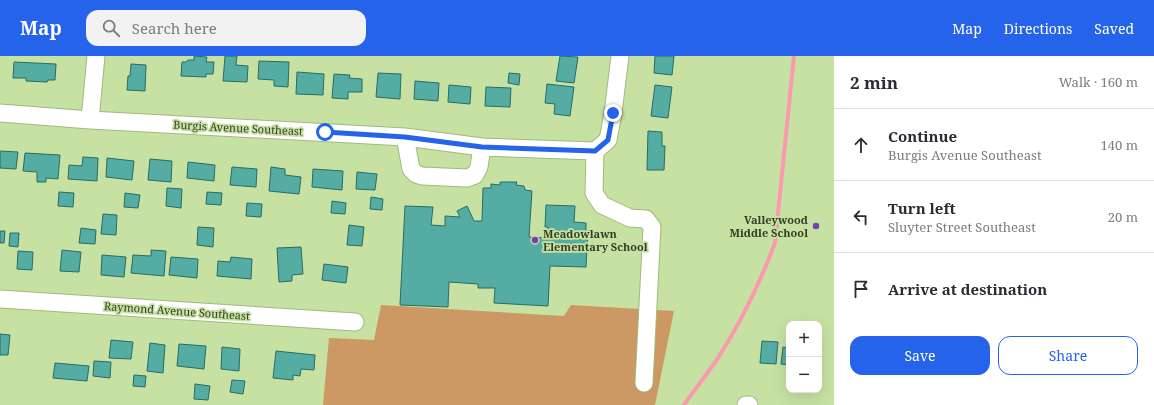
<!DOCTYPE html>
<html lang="en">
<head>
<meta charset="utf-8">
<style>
	:root { --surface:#fff; --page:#f2f2f3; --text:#2b2b33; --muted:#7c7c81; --line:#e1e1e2; --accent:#2563eb }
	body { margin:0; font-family:"Noto Serif",serif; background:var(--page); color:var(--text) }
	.controls { position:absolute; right:12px; bottom:12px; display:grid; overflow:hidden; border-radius:8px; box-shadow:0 4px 16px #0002 }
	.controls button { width:36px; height:36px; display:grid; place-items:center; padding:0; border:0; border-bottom:1px solid var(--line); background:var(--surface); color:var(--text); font:20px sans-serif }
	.stop { position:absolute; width:12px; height:12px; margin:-9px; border:3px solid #2563eb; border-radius:50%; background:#fff }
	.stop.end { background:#2563eb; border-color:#fff; box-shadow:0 1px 4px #0008 }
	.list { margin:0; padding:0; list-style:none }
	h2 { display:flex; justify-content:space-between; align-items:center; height:52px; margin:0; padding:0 16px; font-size:17px }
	h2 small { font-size:13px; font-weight:400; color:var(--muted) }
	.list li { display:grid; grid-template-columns:26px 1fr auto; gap:12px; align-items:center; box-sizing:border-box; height:72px; padding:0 16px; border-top:1px solid var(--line) }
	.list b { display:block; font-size:15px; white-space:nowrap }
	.list p { margin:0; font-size:13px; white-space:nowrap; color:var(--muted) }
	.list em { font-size:13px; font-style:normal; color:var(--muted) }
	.actions { display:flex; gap:8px; padding:12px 16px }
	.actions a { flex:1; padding:9px 0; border:1px solid var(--accent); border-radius:12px; text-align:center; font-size:14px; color:var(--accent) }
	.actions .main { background:var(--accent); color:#fff }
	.icon { flex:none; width:22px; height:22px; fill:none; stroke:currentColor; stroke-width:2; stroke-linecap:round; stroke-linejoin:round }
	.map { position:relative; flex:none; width:834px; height:349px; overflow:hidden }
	header { display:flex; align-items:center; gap:24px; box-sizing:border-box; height:56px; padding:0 20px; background:var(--accent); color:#fff }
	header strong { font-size:19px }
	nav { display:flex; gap:22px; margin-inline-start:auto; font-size:14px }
	.search { width:280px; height:36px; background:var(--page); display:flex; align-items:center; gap:10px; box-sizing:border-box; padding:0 14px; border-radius:12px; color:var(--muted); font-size:15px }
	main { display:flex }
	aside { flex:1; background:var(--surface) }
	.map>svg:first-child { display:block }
</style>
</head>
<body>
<header>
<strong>Map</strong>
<div class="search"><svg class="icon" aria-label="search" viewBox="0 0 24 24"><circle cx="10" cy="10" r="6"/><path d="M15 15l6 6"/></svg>Search here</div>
<nav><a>Map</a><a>Directions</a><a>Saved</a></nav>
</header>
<main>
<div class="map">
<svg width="834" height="349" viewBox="0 0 834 349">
	<rect width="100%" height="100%" fill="#c7e1a3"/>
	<path fill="#cc9863" d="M381,249l183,11 7,-11 103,6 -19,94h-332l6,-67 45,2z"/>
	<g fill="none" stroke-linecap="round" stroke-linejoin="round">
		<path stroke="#f99aaf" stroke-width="4" d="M684,349c11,-16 23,-31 34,-47 23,-36 42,-75 57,-115l19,-187"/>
	</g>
	<path fill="#54aca3" stroke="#276c65" d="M194,0l13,1 -1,5h8l-1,12h-7v3l-25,-1 1,-14h4l2,-2h6z
		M225,0h12l-1,9 12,1 -1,16 -24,-1z
		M560,0l18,1 -4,26 -18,-2z
		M655,0h19l-2,19 -18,-2z
		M259,5l30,1 -1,25 -14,-1v-6l-16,-1z
		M14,6l42,2 -1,16h-7l-1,2 -21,-1v-3h-13z
		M131,8l15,1 -1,26 -18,-1 1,-14h2z
		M297,16l27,2 -1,21 -27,-1z
		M378,17l23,1 -1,25 -24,-2z
		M509,17l11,1 -1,11 -11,-2z
		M334,18l16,1 -1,3 13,1v13h-14v7l-16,-1z
		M415,25l24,2 -1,18 -24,-2z
		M547,28l27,3 -4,29 -16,-2 1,-10 -10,-1z
		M449,29l22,2 -1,17 -22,-2z
		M655,29l17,2 -4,31 -17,-2z
		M486,31l25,1 -1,19 -25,-1z
		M648,75l14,1v14h3l-1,24h-17z
		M0,95l18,1 -2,17 -16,-1z
		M25,97l35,2 -2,24 -12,-1v4h-9v-10l-14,-1z
		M83,101l15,1 -1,23 -29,-2 1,-14 13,1z
		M107,102l27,3 -2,19 -26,-3z
		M150,103l22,2 -1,21 -23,-2z
		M188,106l27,3 -1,16 -27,-3z
		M232,111l25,2 -1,18 -26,-2z
		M271,111l14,2v6l16,2 -2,17 -30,-3z
		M313,113l30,2 -1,19 -30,-3z
		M357,116l20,2 -2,16 -19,-1z
		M500,126h17l-1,3 8,1 1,4 7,1 -3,46 19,1v-11h-3l1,-22 29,1 -1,16 12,1v8h2l-2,36 -36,-1 -2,40 -54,-3 1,-15h-17v-4l-29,-2 -1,25 -48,-2 5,-99 28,1 -2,18 14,1v-10l15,1 -3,-6 10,-5 7,15h8l1,-33h8v-4l9,1z
		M167,132l15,1 -1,19 -15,-2z
		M59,136l15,1 -1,14 -15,-1z
		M207,136l15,1 -1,12 -15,-1z
		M125,137l15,2 -2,13 -14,-1z
		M371,141l12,2 -1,11 -12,-1z
		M332,145l14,2 -1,11 -14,-1z
		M247,147l15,1 -1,13 -15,-1z
		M103,158l14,1 -1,20 -15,-1z
		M349,169l15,2 -2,19 -15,-1z
		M198,171l16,1 -1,19 -16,-2z
		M81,172l15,2 -1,14 -16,-1z
		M0,175h5l-1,12h-4z
		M10,177h9l-1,14 -9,-1z
		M301,191l2,27 -11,1v6l-13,1 -2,-34z
		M62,194l19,2 -2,20 -19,-1z
		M151,194l15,1 -2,25 -33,-3 2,-18 18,1z
		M18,195l15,1 -1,18 -15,-1z
		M102,199l24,2 -2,20 -23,-2z
		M171,201l27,2 -1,19 -28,-3z
		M231,201l21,2 -1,20 -34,-3 1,-15 12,1z
		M324,208l24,3 -2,16 -24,-3z
		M0,278l10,1 -2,20h-8z
		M111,284l22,2 -2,17 -22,-1z
		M762,285l16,1 -2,22 -16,-1z
		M150,287l15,2 -2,28 -16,-2z
		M179,288l27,2 -2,23 -27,-3z
		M222,291l18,2 -1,22 -18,-2z
		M783,291l6,1v17l-8,-1z
		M276,295l39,4 -1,15 -13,-1 -1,7 -7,-1v5l-20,-2z
		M94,305l17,1 -1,16 -17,-2z
		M55,307l34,3 -2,15 -34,-3z
		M134,319l12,1 -1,11 -12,-1z
		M232,324l13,1 -2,13 -13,-2z
		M195,328l15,2 -2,14 -14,-1z"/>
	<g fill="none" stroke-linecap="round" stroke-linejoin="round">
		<g stroke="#a1b97d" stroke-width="19">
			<path id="minor" d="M0,57l90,7 315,17 77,10 113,4
				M90,64l6,-64
				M405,81l6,32 5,5 6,2 45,2 8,-3 4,-8 3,-20
				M595,95l-1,42 8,12 28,13 16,1 6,8 -8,156
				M595,95l13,-11 5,-27 7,-57
				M0,243l355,23
				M746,349h3"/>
		</g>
		<use href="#minor" stroke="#fff" stroke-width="17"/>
	</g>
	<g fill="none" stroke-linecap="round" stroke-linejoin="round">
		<path stroke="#2563eb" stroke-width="5" d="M325,76l80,5 77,10 113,4 13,-11 5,-27"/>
	</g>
	<g fill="#7d3cb1" stroke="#c7e1a3" stroke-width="1.5">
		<circle cx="816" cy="170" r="4"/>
		<circle cx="535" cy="184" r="4"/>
	</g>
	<g text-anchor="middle" stroke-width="3.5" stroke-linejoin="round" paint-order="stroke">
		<g font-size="11" fill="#343e25" stroke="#c7e1a3">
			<text transform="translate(238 72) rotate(3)" y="4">Burgis Avenue Southeast</text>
			<text transform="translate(177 255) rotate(4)" y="4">Raymond Avenue Southeast</text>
		</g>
		<g font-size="11" font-weight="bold" fill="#343e25" stroke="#c7e1a3" text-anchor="end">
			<text x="808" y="168">Valleywood<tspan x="808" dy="13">Middle School</tspan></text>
			<text x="543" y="182" text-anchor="start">Meadowlawn<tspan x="543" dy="13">Elementary School</tspan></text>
		</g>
	</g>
</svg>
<div class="controls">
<button>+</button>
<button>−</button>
</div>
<div class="stop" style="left:325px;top:76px"></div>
<div class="stop end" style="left:613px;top:57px"></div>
</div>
<aside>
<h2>2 min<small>Walk · 160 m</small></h2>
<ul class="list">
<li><svg class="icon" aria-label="ahead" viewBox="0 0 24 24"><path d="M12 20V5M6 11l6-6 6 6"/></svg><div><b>Continue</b><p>Burgis Avenue Southeast</p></div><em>140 m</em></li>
<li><svg class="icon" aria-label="left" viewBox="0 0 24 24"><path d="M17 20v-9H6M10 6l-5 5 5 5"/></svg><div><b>Turn left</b><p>Sluyter Street Southeast</p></div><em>20 m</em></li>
<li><svg class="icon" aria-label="arrive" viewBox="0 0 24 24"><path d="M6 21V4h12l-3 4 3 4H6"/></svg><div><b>Arrive at destination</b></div></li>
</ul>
<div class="actions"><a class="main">Save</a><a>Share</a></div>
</aside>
</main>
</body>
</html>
